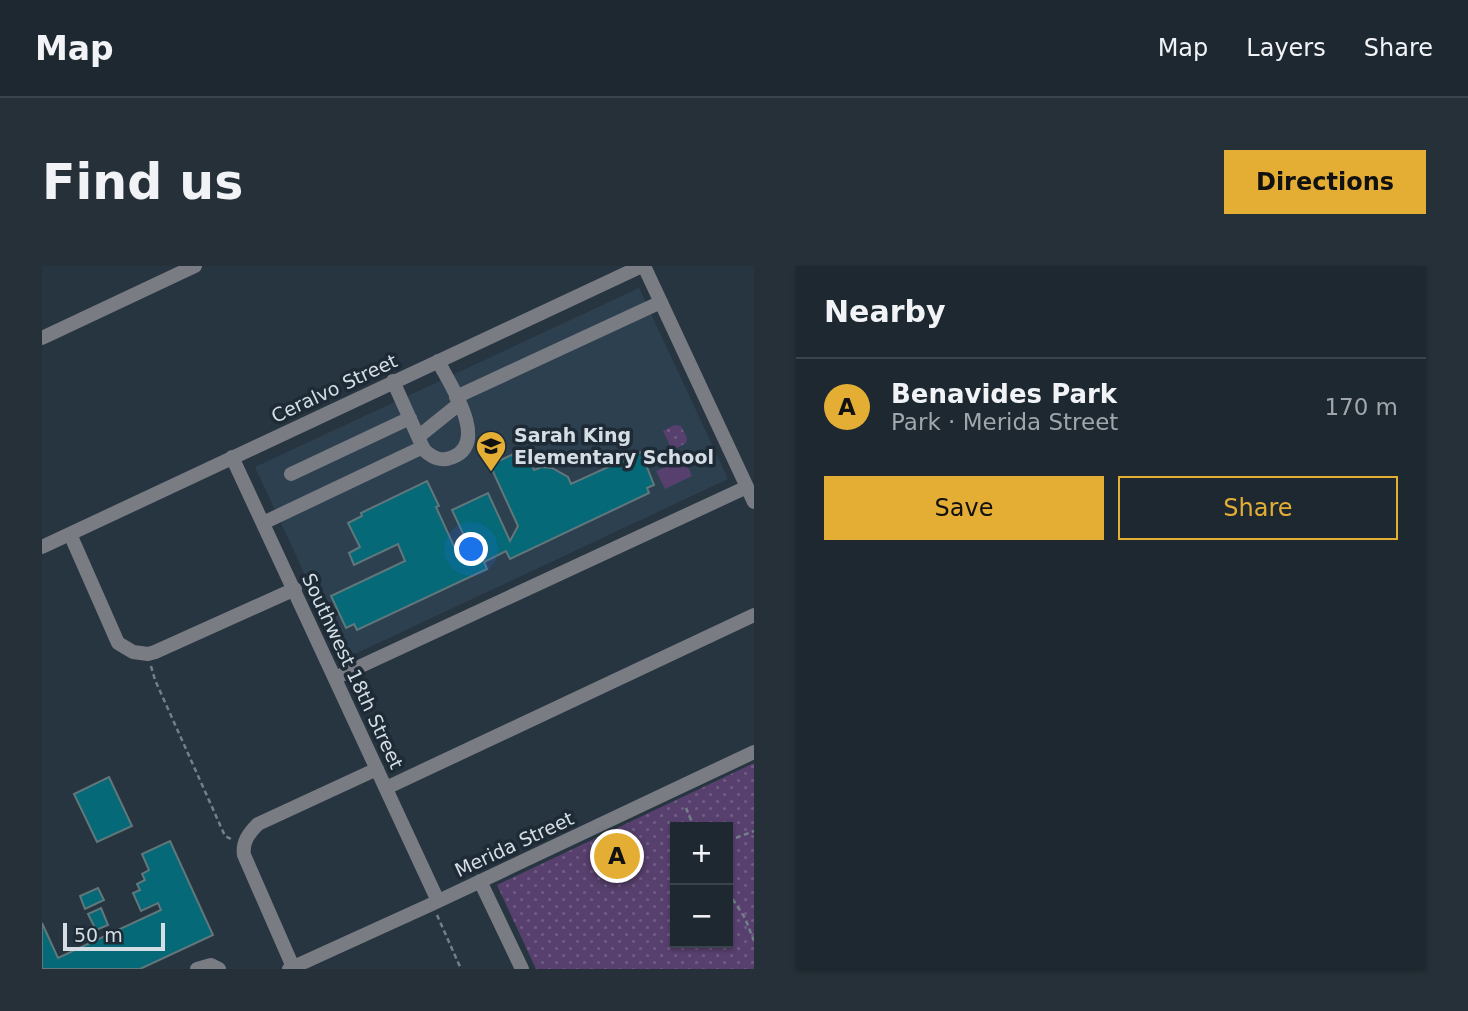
<!DOCTYPE html>
<html lang="en">
<head>
<meta charset="utf-8">
<style>
	:root { --surface:#1d2830; --page:#253038; --text:#f1f3f6; --muted:#a0a6ab; --line:#3b444c; --accent:#e4ae35 }
	body { margin:0; font-family:"DejaVu Sans",sans-serif; background:var(--page); color:var(--text) }
	.controls { position:absolute; right:21px; bottom:21px; display:grid; overflow:hidden; border-radius:0px; box-shadow:0 2px 5px #0004 }
	.controls button { width:63px; height:63px; display:grid; place-items:center; padding:0; border:0; border-bottom:2px solid var(--line); background:var(--surface); color:var(--text); font:35px sans-serif }
	.scale { position:absolute; left:21px; bottom:18px; width:102px; box-sizing:border-box; padding-left:7px; border:4px solid #d5dee5; border-top:0; font-size:19px; line-height:24px; white-space:nowrap; color:#d5dee5; -webkit-text-stroke:5px #1e2b36; paint-order:stroke }
	.you { position:absolute; left:430px; top:284px; width:24px; height:24px; margin:-18px; border:5px solid #fff; border-radius:50%; background:#1a73e8; box-shadow:0 0 0 10px #1a73e833 }
	.badge { display:grid; place-items:center; width:46px; height:46px; border-radius:50%; background:var(--accent); color:#111; font-size:23px; font-weight:700 }
	.pin { position:absolute; translate:-50% -50%; border:4px solid #fff; box-shadow:0 2px 7px #0006 }
	.list { margin:0; padding:0; list-style:none }
	h2 { display:flex; justify-content:space-between; align-items:center; height:91px; margin:0; padding:0 28px; font-size:30px }
	h2 small { font-size:23px; font-weight:400; color:var(--muted) }
	.list li { display:grid; grid-template-columns:46px 1fr auto; gap:21px; align-items:center; box-sizing:border-box; height:98px; padding:0 28px; border-top:2px solid var(--line) }
	.list b { display:block; font-size:26px; white-space:nowrap }
	.list p { margin:0; font-size:23px; white-space:nowrap; color:var(--muted) }
	.list em { font-size:23px; font-style:normal; color:var(--muted) }
	.actions { display:flex; gap:14px; padding:21px 28px }
	.actions a { flex:1; padding:16px 0; border:2px solid var(--accent); border-radius:0px; text-align:center; font-size:24px; color:var(--accent) }
	.actions .main { background:var(--accent); color:#111 }
	.map { position:relative; flex:none; width:712px; height:703px; overflow:hidden; border-radius:0px }
	header { display:flex; align-items:center; gap:42px; box-sizing:border-box; height:98px; padding:0 35px; background:var(--surface); border-bottom:2px solid var(--line) }
	header strong { font-size:33px }
	nav { display:flex; gap:38px; margin-inline-start:auto; font-size:24px }
	.intro { display:flex; align-items:center; justify-content:space-between; box-sizing:border-box; height:168px; padding:0 42px }
	h1 { margin:0; font-size:49px }
	.button { padding:18px 32px; border-radius:0px; background:var(--accent); color:#111; font-size:24px; font-weight:700 }
	main { display:flex; gap:42px; padding:0 42px }
	aside { flex:1; background:var(--surface); border-radius:0px; box-shadow:0 2px 5px #0004 }
	.map>svg:first-child { display:block }
</style>
</head>
<body>
<header>
<strong>Map</strong>
<nav><a>Map</a><a>Layers</a><a>Share</a></nav>
</header>
<div class="intro"><h1>Find us</h1><a class="button">Directions</a></div>
<main>
<div class="map">
<svg width="712" height="703" viewBox="0 0 712 703">
	<defs>
		<pattern id="park-dots" width="8" height="8" patternUnits="userSpaceOnUse" patternTransform="scale(1.75)"><rect width="8" height="8" fill="#58406e"/><path d="M2 2h.1M6 6h.1" fill="none" stroke="#6f5b83" stroke-width="1.8" stroke-linecap="round"/></pattern>
	</defs>
	<rect width="100%" height="100%" fill="#273540"/>
	<path fill="#2d4050" d="M597,22l89,191 -384,180 -89,-192z"/>
	<path fill="#58406e" d="M642,192l8,18 -27,13 -9,-18z"/>
	<path fill="url(#park-dots)" fill-rule="evenodd" d="M632,159l7,1 6,12 -1,5 -11,6 -5,-4 -7,-14z
		M712,497v206h-218l-39,-84zM686,561v116h-53v-116z"/>
	<path fill="#056977" stroke="#61777b" stroke-width="2" d="M482,183l10,21 8,-3 10,1 16,9 3,7 70,-32 13,33 -7,3 2,5 -139,66 -4,-8 -22,11 3,7 -130,61 -3,-6 -8,4 -15,-32 74,-35 -7,-17 -44,21 -5,-12 11,-6 -12,-24 14,-7 -1,-3 66,-32 12,25 -3,1 21,46 17,4 -22,-47 36,-17 22,48 8,-15 -28,-61z
		M67,511l23,49 -35,16 -23,-48z
		M128,575l43,94 -73,34h-98v-46l16,35 103,-48 -3,-7 -17,8 -8,-18 7,-3 -3,-6 8,-4 -3,-6 7,-4 -7,-16z
		M56,622l6,12 -19,9 -5,-13z
		M59,642l7,17 -12,5 -8,-16z"/>
	<g fill="none" stroke-linecap="round" stroke-linejoin="round">
		<path stroke="#748089" stroke-width="2.5" stroke-dasharray="5 3.5" stroke-linecap="butt" d="M109,400l4,14 70,156 6,3
			M644,542l8,19
			M686,575l26,-10
			M686,626l17,26 9,23
			M395,649l24,54"/>
		<path stroke="#7a7c84" stroke-width="14" d="M602,0l110,236
			M0,72l153,-72
			M351,115l31,69c9,8 17,12 29,7 37,-15 -4,-74 -15,-96
			M414,131l205,-95
			M376,171l41,-33
			M190,191l206,444
			M249,208l119,-56
			M221,257l160,-76
			M28,268l48,109 15,9 15,2 7,-2 140,-63
			M0,281l600,-281
			M293,412l412,-191
			M344,522l368,-173
			M438,615l42,88
			M251,701l-49,-112c-2,-13 5,-22 14,-31l119,-55
			M155,703l14,-4 8,4
			M247,703l143,-65 322,-152"/>
	</g>
	<defs>
		<g id="school-pin" transform="scale(1.575)"><path d="M0 17L-7.5 6A9.5 9.5 0 1 1 7.5 6Z" fill="#e4ae35" stroke="#1e2b36"/><path d="M0-5L7-2L0 1L-7-2ZM-4 1L0 2.5L4 1V4Q0 6-4 4Z" fill="#111"/></g>
	</defs>
	<g fill-rule="evenodd">
		<use href="#school-pin" x="449" y="180"/>
	</g>
	<g text-anchor="middle" stroke-width="7" stroke-linejoin="round" paint-order="stroke">
		<g font-size="19" fill="#d5dee5" stroke="#1e2b36">
			<text transform="translate(292 122) rotate(-25)" y="7">Ceralvo Street</text>
			<text transform="translate(311 405) rotate(65)" y="7">Southwest 18th Street</text>
			<text transform="translate(472 578) rotate(-25)" y="7">Merida Street</text>
		</g>
		<g font-size="19" font-weight="bold" fill="#d5dee5" stroke="#1e2b36" text-anchor="start">
			<text x="472" y="176">Sarah King<tspan x="472" dy="22">Elementary School</tspan></text>
		</g>
	</g>
</svg>
<div class="controls">
<button>+</button>
<button>−</button>
</div>
<div class="scale">50 m</div>
<div class="you"></div>
<div class="pin badge" style="left:575px;top:590px">A</div>
</div>
<aside>
<h2>Nearby<small></small></h2>
<ul class="list">
<li><span class="badge">A</span><div><b>Benavides Park</b><p>Park · Merida Street</p></div><em>170 m</em></li>
</ul>
<div class="actions"><a class="main">Save</a><a>Share</a></div>
</aside>
</main>
</body>
</html>
